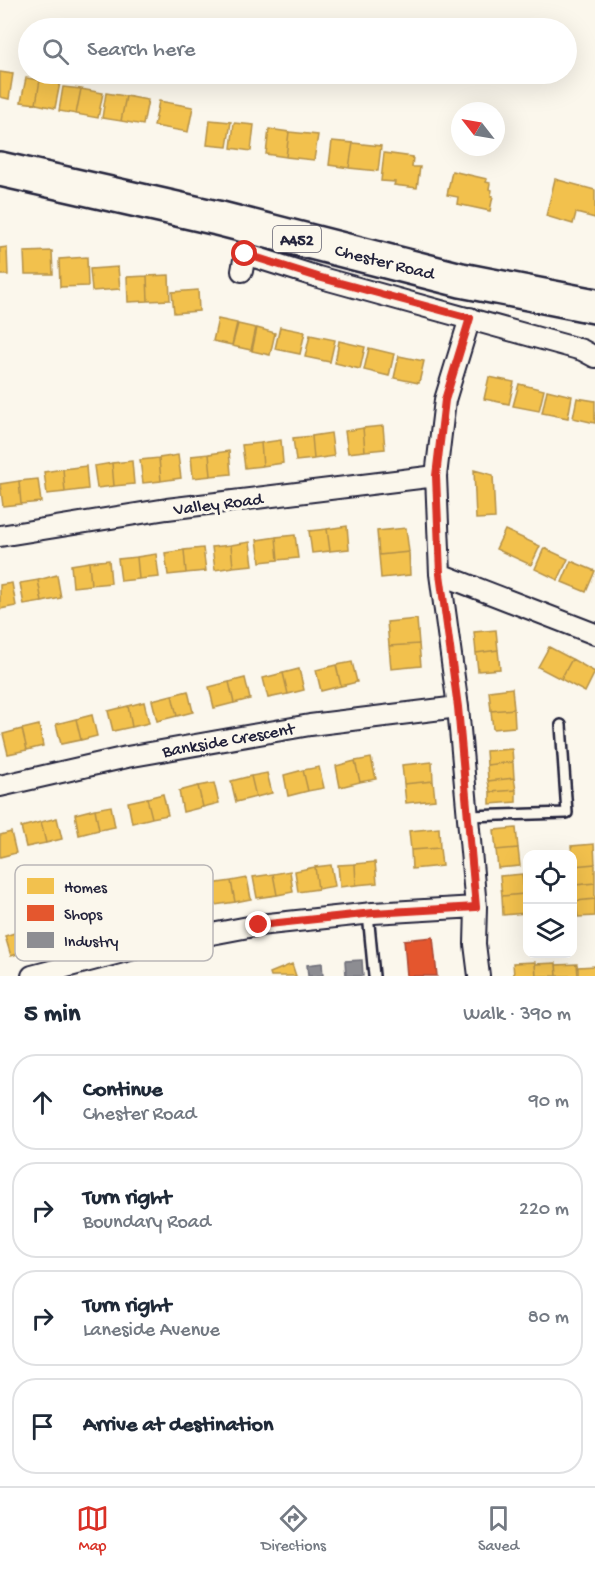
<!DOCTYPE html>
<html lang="en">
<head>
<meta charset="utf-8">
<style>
	:root { --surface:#fff; --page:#f2f2f3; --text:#1f2937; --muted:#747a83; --line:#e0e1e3; --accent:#d93025 }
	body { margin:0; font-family:"Gochi Hand",sans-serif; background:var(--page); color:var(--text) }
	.controls { position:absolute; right:18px; bottom:18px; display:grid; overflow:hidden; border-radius:12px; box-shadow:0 6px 24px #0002 }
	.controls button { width:54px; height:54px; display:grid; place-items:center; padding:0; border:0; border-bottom:2px solid var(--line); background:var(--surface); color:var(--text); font:30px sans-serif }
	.compass { position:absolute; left:451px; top:102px; width:54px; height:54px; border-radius:50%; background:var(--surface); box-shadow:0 6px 24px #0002; rotate:301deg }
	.stop { position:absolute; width:18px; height:18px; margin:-14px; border:4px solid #d93025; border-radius:50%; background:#fff }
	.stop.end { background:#d93025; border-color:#fff; box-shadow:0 2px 6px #0008 }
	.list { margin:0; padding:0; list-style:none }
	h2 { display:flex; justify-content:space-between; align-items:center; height:78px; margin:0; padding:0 24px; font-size:26px }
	h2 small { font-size:20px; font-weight:400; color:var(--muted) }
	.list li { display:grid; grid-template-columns:39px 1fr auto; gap:18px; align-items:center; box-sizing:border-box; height:96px; margin:0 12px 12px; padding:0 12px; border:2px solid var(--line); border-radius:24px }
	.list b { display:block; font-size:22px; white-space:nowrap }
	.list p { margin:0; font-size:20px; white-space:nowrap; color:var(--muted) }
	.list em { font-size:20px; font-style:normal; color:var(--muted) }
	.icon { flex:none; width:33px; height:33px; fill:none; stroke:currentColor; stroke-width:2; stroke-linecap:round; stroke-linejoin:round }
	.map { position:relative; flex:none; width:595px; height:976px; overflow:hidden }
	.search { position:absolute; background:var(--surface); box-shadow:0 6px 24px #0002; left:18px; right:18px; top:18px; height:66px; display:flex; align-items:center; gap:15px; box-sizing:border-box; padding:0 21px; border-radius:33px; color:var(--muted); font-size:22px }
	.sheet { height:510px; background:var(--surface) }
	nav { display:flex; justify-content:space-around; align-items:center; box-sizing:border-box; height:84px; border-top:2px solid var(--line); background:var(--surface); font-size:16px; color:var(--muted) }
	nav a { display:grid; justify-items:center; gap:3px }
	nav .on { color:var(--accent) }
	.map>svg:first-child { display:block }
</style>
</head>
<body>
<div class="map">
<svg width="595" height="976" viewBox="0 0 595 976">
	<rect width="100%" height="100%" fill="#fbf7ec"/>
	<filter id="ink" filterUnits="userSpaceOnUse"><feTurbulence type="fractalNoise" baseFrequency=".0167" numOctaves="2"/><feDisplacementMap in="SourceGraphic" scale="12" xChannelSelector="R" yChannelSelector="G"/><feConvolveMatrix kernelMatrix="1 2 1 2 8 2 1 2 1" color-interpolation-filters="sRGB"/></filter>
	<g filter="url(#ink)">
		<path fill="#f2c14e" stroke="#b49148" stroke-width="1.5" d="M0,72l13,2 -4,25 -9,-2z
			M26,78l14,2 -4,24 -15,-2z
			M40,80l20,3 -5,25 -19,-4z
			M63,87l18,2 -5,25 -17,-3z
			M81,89l22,4 -5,25 -22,-4z
			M106,93l20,3 -5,25 -19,-3z
			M126,96l22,4 -5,25 -22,-4z
			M159,101l34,6 -5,25 -34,-6z
			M210,120l21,2 -4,25 -20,-2z
			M234,123l20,2 -3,26 -20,-3z
			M269,129l20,3 -3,25 -20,-3z
			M289,132l29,3 -4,25 -28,-3z
			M332,141l21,2 -4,25 -20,-3z
			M353,143l28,3 -3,25 -29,-3z
			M384,153l29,4 -1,10h8l-3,21 -23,-3 1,-3 -14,-1z
			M452,171l35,8 -1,3 4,1 -1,6 3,1 -1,6h2l-3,15 -33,-7 1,-7 -11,-2z
			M555,179l40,11v28l-19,-5 -3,11 -27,-8z
			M7,247l1,28h-8v-27z
			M52,251l1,23h-28l-1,-22z
			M87,257l1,29 -28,1 -1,-28z
			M118,267l2,22 -28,2 -2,-22z
			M169,275l1,25 -22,1 -1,-25z
			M147,276l1,25 -20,1 -1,-25z
			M198,290l1,21 -25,2 -2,-21z
			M218,319l19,4 -5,22 -19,-4z
			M238,324l18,4 -5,22 -19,-4z
			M280,327l25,5 -5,22 -25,-5z
			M257,328l18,5 -5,22 -18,-4z
			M310,335l25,5 -5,22 -25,-5z
			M339,341l26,6 -5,22 -25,-6z
			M369,348l25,6 -5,22 -25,-6z
			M399,356l25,5 -5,22 -25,-5z
			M489,377l25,5 -5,22 -25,-5z
			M519,384l25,6 -5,21 -26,-5z
			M547,390l25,6 -4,22 -26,-5z
			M577,398l18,3v22l-22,-5z
			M383,426l2,23 -20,2 -2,-23z
			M363,428l2,23 -17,2 -3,-22z
			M331,433l3,23 -20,3 -2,-23z
			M312,436l2,23 -18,2 -3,-23z
			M281,440l2,23 -20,3 -2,-23z
			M261,443l2,23 -18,2 -3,-23z
			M229,451l2,23 -20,2 -2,-22z
			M209,454l2,22 -18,2 -2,-22z
			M178,455l3,23 -20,3 -2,-23z
			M159,458l2,23 -18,2 -3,-23z
			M132,461l2,23 -20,2 -2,-23z
			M112,463l2,23 -17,2 -3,-22z
			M86,466l2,23 -23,3 -2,-23z
			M63,469l2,23 -18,2 -3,-22z
			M474,470l19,5 2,43 -19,1z
			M38,479l3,23 -20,2 -2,-23z
			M19,481l2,23 -18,2 -3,-22z
			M347,526l2,23 -19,2 -3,-22z
			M406,528l3,24 -30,3 -2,-24z
			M327,529l3,22 -18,2 -3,-22z
			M505,530l35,16 -9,19 -35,-16z
			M295,535l3,23 -20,2 -2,-23z
			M276,537l2,23 -18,2 -3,-22z
			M250,542l3,23 -20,2 -2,-22z
			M231,545l2,22 -18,3 -3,-23z
			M203,548l3,23 -20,2 -2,-23z
			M544,548l24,11 -10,21 -23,-11z
			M184,550l2,23 -18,2 -3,-22z
			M409,552l1,23 -29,3 -2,-23z
			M156,554l3,23 -20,2 -2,-22z
			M137,557l2,22 -18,2 -3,-22z
			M109,560l2,23 -20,2 -2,-23z
			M571,561l24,10 -9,21 -24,-10z
			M89,562l2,23 -18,2 -2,-22z
			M57,575l4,23 -19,4 -4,-22z
			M38,580l4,22 -18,3 -4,-22z
			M12,583l4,23 -16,3v-24z
			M417,619l2,25 -30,2 -2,-24z
			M496,630l2,20 -22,3 -2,-21z
			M419,644l2,22 -30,3 -2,-23z
			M549,647l23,12 -11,20 -23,-12z
			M498,650l2,19 -22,2 -2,-18z
			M572,659l23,13 -10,20 -24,-13z
			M352,662l5,20 -16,4 -5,-21z
			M336,665l5,21 -20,5 -5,-21z
			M299,669l5,21 -16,4 -5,-21z
			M283,673l5,21 -20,4 -5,-20z
			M245,678l5,21 -16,4 -5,-21z
			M229,682l5,21 -20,5 -5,-21z
			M512,688l2,21 -23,2 -2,-20z
			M188,691l5,21 -16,4 -5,-21z
			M172,695l5,21 -20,5 -5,-21z
			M144,702l5,21 -17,4 -4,-21z
			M128,706l4,21 -19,4 -5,-20z
			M514,709l1,18 -22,2 -2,-18z
			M92,715l5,21 -16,4 -5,-21z
			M76,719l5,21 -20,4 -5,-20z
			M39,725l4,21 -16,4 -5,-21z
			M22,729l5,21 -19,4 -5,-20z
			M512,749l1,13 -26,3 -1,-14z
			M371,758l5,21 -16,3 -5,-21z
			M355,761l5,21 -20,5 -4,-21z
			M432,762l1,19 -29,3 -2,-19z
			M513,762l1,16 -26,3 -1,-16z
			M319,767l5,21 -16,3 -5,-21z
			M303,770l5,21 -20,5 -4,-21z
			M267,773l5,20 -16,4 -5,-21z
			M251,776l5,21 -20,5 -5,-21z
			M514,778l2,12 -26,2 -2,-11z
			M433,781l2,19 -29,3 -2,-19z
			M214,783l5,20 -16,4 -5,-21z
			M198,786l5,21 -20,5 -4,-21z
			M516,790v12l-26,2v-12z
			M163,794l5,21 -16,3 -5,-20z
			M147,798l5,20 -20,5 -4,-21z
			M111,806l4,21 -16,3 -4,-21z
			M95,809l4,21 -20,5 -4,-21z
			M57,818l5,21 -16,4 -5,-21z
			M41,822l5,21 -20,4 -5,-20z
			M439,828l1,20 -29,2 -2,-19z
			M516,828l2,20 -22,2 -2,-20z
			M11,832l5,21 -16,4v-22z
			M594,844l1,20 -22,2 -2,-20z
			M440,848l2,18 -30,3 -1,-19z
			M518,848l2,18 -22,2 -2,-18z
			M375,862l2,21 -21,2 -1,-21z
			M355,864l1,21 -16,2 -2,-22z
			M595,864v19l-20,2 -2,-19z
			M331,865l4,21 -17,3 -3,-22z
			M315,867l3,22 -20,3 -3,-21z
			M290,871l3,21 -16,3 -4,-21z
			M273,874l4,21 -20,3 -4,-21z
			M522,874l2,20 -22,2 -2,-20z
			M247,878l4,21 -16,3 -4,-21z
			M231,881l4,21 -20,3 -4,-21z
			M595,883v16l-19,2 -1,-16z
			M524,894l2,19 -23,2 -1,-19z
			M595,899v17l-17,1 -2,-16z
			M24,930l6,20 -19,6 -6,-20z
			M535,962l1,14h-22l-1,-13z
			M556,963l1,13h-21l-1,-12z
			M292,964l4,12h-25l-1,-3z
			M577,964l1,12h-21l-1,-11z
			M595,966v10h-17v-9z"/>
		<path fill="#e4572e" stroke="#aa4732" stroke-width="1.5" d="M433,937l4,39h-30l-3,-36z"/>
		<path fill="#8d8d92" stroke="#6d6d78" stroke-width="1.5" d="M362,960l1,16h-17l-1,-15z
			M322,963l1,13h-15l-1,-11z"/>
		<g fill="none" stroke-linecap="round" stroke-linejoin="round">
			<g stroke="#22223b" stroke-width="14">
				<path id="lane" d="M467,816l100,-3 -6,-88
					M368,914l6,62"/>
			</g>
			<g stroke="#22223b" stroke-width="24">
				<path id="street" d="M242,271l3,-17 73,23 264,73 13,7
					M470,318l-25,82 -9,76 4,98 18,133 18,200 -1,37 4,32
					M0,536l167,-27 269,-33
					M440,574l155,60
					M0,786l127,-29 183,-32 148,-18
					M32,976l106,-28 121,-23 114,-12 103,-6"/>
			</g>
			<g stroke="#22223b" stroke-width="38">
				<path id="highway" d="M0,169l217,49 244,62 134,26"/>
			</g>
			<use href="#lane" stroke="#fbf7ec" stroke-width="9"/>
			<use href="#street" stroke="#fbf7ec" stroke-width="20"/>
			<use href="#highway" stroke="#fbf7ec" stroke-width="33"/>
		</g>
	</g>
	<g fill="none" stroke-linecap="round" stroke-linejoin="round" filter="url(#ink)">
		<path stroke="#d93025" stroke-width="8" d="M245,254l73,23 152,41 -25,82 -9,76 4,98 18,133 18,200 -103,6 -114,12"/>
	</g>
	<g text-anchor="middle" stroke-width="6" stroke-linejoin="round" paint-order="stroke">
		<rect fill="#fbf7ec" stroke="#636270" stroke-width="1.5" x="273" y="226" width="48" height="26" rx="4.5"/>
		<g font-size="16" font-weight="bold" fill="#22223b">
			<text x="297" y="245">A452</text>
		</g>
		<g font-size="18" fill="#22223b" stroke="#fbf7ec">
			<text transform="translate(385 261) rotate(14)" y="6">Chester Road</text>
			<text transform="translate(218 503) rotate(-7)" y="6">Valley Road</text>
			<text transform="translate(228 739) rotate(-10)" y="6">Bankside Crescent</text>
		</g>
	</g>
	<rect x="15" y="865" width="198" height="96" rx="9" fill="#fbf7ec" stroke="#bab7b7" stroke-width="1.5"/>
	<rect x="27" y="878" width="27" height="16" fill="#f2c14e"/>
	<rect x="27" y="905" width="27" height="16" fill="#e4572e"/>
	<rect x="27" y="932" width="27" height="16" fill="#8d8d92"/>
	<g font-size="16" fill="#22223b">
		<text x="64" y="892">Homes</text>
		<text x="64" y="919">Shops</text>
		<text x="64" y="946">Industry</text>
	</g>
</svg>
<div class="controls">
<button><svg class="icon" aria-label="locate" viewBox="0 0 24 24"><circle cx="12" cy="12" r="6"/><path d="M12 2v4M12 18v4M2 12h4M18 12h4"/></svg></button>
<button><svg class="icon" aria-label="layers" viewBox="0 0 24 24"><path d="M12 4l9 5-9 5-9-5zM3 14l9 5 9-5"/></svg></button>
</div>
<svg class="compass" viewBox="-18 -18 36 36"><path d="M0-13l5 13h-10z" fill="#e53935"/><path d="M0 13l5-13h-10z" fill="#747a83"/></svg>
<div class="stop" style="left:245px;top:254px"></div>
<div class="stop end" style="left:259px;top:925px"></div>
<div class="search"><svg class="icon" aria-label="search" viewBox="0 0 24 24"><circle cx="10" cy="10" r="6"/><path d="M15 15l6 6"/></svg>Search here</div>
</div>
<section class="sheet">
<h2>5 min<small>Walk · 390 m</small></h2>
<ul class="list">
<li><svg class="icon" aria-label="ahead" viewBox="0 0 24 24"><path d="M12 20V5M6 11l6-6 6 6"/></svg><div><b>Continue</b><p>Chester Road</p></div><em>90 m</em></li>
<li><svg class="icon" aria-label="right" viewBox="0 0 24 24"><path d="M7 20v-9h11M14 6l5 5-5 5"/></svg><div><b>Turn right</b><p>Boundary Road</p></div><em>220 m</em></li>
<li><svg class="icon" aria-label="right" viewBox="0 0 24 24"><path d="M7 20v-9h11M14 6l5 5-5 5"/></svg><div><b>Turn right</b><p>Laneside Avenue</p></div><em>80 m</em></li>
<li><svg class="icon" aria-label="arrive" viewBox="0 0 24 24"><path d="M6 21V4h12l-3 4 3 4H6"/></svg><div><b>Arrive at destination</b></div></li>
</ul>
</section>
<nav>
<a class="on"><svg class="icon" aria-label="map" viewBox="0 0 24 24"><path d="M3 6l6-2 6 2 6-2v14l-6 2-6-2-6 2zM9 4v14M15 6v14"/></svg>Map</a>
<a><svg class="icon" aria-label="directions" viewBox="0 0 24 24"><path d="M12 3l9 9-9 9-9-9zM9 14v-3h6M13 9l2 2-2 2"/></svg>Directions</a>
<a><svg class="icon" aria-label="saved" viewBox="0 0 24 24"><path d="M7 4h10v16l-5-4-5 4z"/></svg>Saved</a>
</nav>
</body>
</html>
